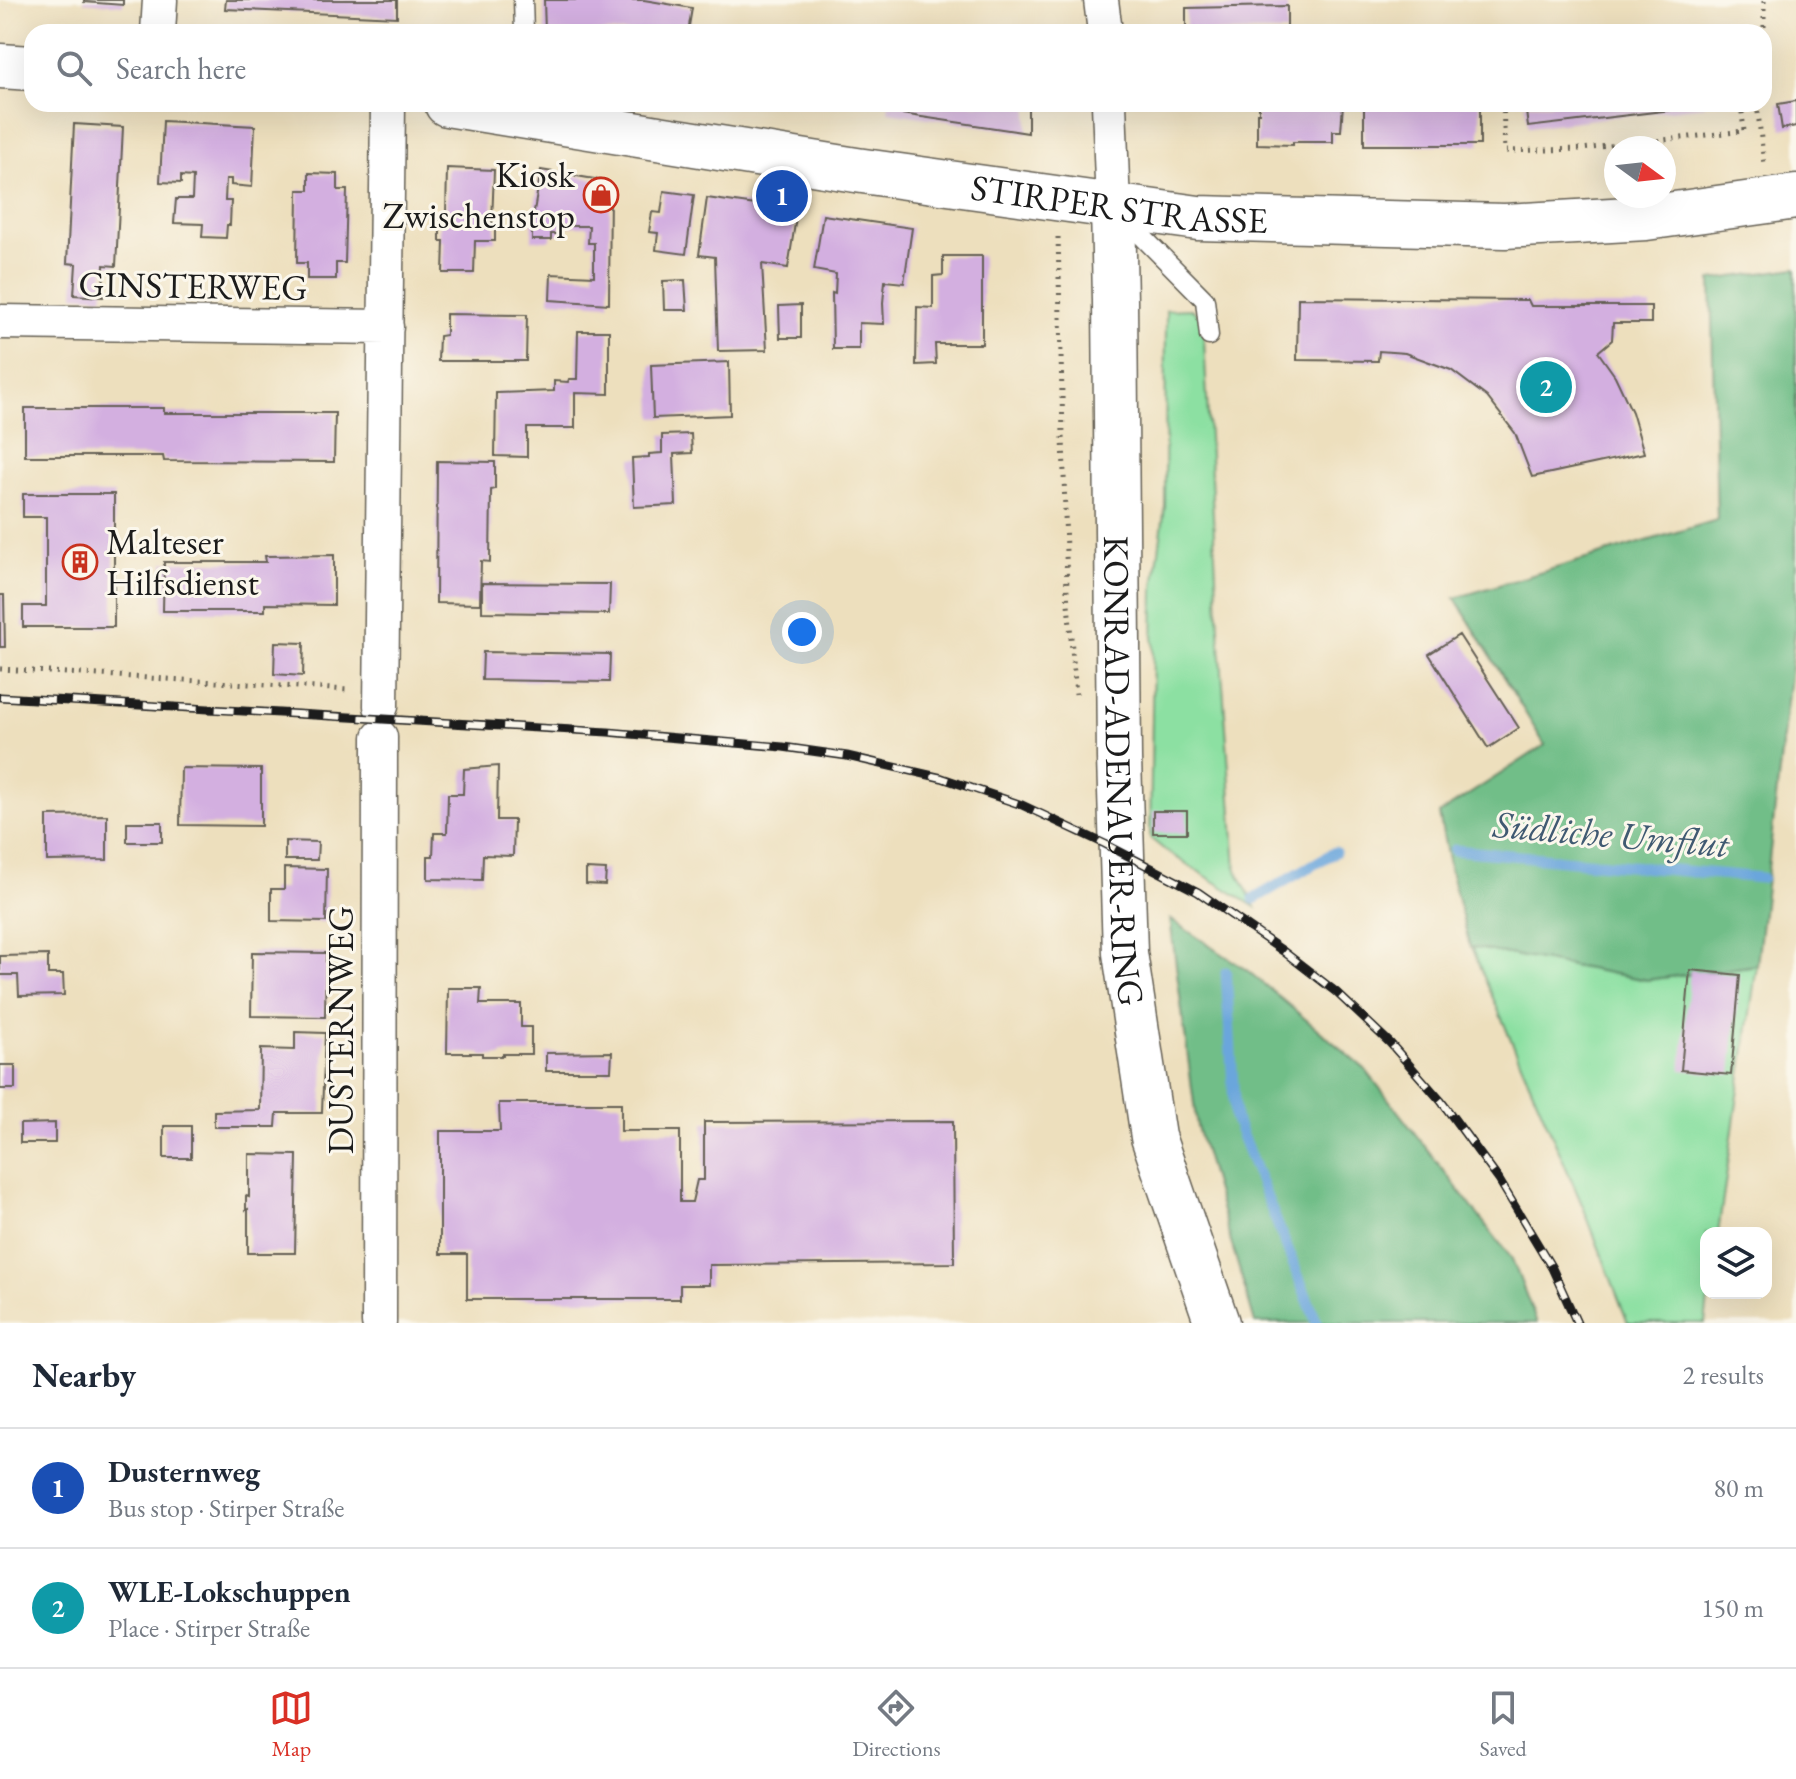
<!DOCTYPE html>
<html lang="en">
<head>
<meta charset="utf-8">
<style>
	:root { --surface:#fff; --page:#f6f6f7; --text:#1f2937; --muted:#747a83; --line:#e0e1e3; --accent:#d93025 }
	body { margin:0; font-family:"EB Garamond",serif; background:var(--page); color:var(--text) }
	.controls { position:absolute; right:24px; bottom:24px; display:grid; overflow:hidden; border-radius:16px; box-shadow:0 8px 32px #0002 }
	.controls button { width:72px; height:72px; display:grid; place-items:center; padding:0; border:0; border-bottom:2px solid var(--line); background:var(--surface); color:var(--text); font:40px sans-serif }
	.compass { position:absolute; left:1604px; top:136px; width:72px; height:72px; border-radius:50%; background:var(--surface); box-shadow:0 8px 32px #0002; rotate:105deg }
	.you { position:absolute; left:802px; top:632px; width:28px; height:28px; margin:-20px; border:6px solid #fff; border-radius:50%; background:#1a73e8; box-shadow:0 0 0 12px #1a73e833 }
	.badge { display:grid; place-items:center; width:52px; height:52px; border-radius:50%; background:var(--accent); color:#fff; font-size:26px; font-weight:700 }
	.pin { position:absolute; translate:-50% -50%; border:4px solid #fff; box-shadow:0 2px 8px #0006 }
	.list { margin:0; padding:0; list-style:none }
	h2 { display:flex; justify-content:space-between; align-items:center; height:104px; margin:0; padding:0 32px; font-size:34px }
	h2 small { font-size:26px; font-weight:400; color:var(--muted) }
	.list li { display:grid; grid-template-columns:52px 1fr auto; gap:24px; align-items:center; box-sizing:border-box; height:120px; padding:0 32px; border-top:2px solid var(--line) }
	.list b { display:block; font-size:30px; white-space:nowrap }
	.list p { margin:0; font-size:26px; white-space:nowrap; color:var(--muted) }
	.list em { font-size:26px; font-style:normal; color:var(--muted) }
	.icon { flex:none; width:44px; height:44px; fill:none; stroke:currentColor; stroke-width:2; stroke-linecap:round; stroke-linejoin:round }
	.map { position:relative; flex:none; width:1796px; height:1323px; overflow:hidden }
	.search { position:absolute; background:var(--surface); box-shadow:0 8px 32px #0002; left:24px; right:24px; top:24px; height:88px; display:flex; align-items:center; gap:20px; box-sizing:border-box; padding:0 28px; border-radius:24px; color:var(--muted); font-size:30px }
	.sheet { height:344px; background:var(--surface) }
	nav { display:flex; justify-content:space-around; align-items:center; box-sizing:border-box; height:112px; border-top:2px solid var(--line); background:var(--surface); font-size:22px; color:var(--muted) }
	nav a { display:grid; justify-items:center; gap:4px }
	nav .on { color:var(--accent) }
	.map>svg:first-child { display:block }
</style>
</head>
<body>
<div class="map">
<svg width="1796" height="1323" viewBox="0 0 1796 1323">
	<rect width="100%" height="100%" fill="#fbf7ec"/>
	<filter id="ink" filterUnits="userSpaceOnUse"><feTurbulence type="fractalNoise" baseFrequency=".0125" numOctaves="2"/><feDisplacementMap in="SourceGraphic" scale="16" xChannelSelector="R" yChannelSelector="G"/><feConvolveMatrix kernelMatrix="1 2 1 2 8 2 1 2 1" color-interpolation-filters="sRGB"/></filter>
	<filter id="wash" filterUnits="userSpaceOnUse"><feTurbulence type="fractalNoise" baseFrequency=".006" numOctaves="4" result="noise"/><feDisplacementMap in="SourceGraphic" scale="32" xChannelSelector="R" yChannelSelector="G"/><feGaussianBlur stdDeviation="1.8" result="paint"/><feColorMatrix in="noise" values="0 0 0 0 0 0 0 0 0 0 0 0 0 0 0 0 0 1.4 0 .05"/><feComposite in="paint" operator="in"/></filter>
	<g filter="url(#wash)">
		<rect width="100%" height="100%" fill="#eddfbd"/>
		<path fill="#8ce0a2" stroke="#547e5f" stroke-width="2" d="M1191,309l12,10 15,295 18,255 19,38 -89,-56 -16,-13 4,-251 11,-80 1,-197z
			M1471,947l176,33 110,-15 -39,268h-12v60h3l-4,30h-77l-44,-114z"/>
		<path fill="#71be88" stroke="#466d52" stroke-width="2" d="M1796,268v355l-39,342 -110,15 -177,-33 -20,-77 -11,-56 106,-69 -90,-147 262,-78 -6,-240z
			M1170,919l78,52 117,98 147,190 25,64h-282l-58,-196z"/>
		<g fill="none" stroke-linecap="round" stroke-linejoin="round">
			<path stroke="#6ba6dc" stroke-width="11" d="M1454,850l308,28
				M1254,899l81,-47
				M1226,972l9,146 82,205"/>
		</g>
		<g id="blocks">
			<path fill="#d3afe0" d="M84,0h39v5l-39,-3z
				M226,0h171v17l-172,-8z
				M544,0h100l48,8 -4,24h-143z
				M1287,6v26h-101v-24z
				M1796,101v25l-14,3 -4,-25z
				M889,104h139v29l-140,-21z
				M1259,104h84l-2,27h-8v11h-40v3l-36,-1v-31h2z
				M1364,104h116v41h-116z
				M1525,104h180v2l-177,21z
				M163,121l92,5 -3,61 -21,-2v-6h-5l-1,22h6l-1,24h-3l-1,13 -24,-1 1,-13 -29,-1 2,-24h16l1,-22 -12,-1v7l-21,-1z
				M74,124l49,3 -7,139 -12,-1 -1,32 -29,-2 2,-31 -9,-1z
				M447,168l47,2 -2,53h3v18h-20l-1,32h-31l1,-32h-4v-26l6,1z
				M541,170l65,11 4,5 -1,118 -59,-4 1,-26 43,2v-33h-6l1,-17h-29v8h-9v6h-19v-17z
				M309,173l29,1v16h9l-2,73h-9v16h-29v-16h-10l1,-73h11z
				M664,191l30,4 -8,59 -30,-4 2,-17 -9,-1 3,-20 9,1z
				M707,198l90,13 -9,57 -26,-4 5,86 -49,1 -3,-94 -16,-2z
				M823,215l89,13 -8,55 -19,-2 -2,22 1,21 -25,-1v26h-26l-1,-56 3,1 1,-20 -22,-4z
				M943,256h39v88h-47l1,20 -20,1 1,-58 16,1v-32l10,-1z
				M685,280l2,30h-23l-1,-29z
				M1298,298l230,2 3,6h120v17h-38l-1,17 -14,12 17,24 17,36 12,41 -112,24 -17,-44 -28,-36 -36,-27 -46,-17 -26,-2 -1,10 -81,-1z
				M801,305v33h-21l-1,-32z
				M446,314l81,1 -1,46h-88l1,-25 7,-1z
				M578,331h31v63l-34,-1v35h-48v29l-32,-1 1,-63 58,-2v-10l14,1 1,-3h8z
				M729,362l1,53 -77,3 -2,-53z
				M25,408h139v5h171l-1,49 -170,-1 -1,-5h-138z
				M691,434l1,19 -18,1 2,51 -42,2 -2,-49 17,-1v-3l13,-1v-18z
				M437,461l58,1v27l-4,1 -1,72 -9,-1 -1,43 -44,-1z
				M23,494h91v133h-91v-21h23v-89h-23z
				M334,555v50l-69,-1v7h-102l1,-49h102l-1,-6z
				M482,583l128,1 -1,30 -127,-2z
				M0,595h4l1,52h-5z
				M1459,635l60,93 -31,20 -59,-94z
				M275,642l29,1 -1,33 -29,-2z
				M483,652l127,2 -1,28 -127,-2z
				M498,766l-1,54h17l-1,36 -30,-1 -1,25 -54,-1v-23h5l1,-23h13l1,-39h15l1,-25z
				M181,768l80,1v57l-81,-1z
				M1153,811h34v22h-34z
				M107,815v45l-60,1v-45z
				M127,822h35v20h-35z
				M285,841l33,1 -1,18h-32z
				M284,868l43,1 -1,53 -55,-1v-32h13z
				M586,869l20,1 -1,15 -19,-1z
				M252,952l74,1 -1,64 -74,-1z
				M48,955v19h15l1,21 -45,1 -1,-21h-18v-19z
				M1690,970l50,5 -9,100 -50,-5z
				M448,988h33l-1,16h41v23h10v27h-28v2h-21v-3h-35z
				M295,1032l30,1 -3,80h-45l-1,14h-62v-16l46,-1 1,-61 34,1z
				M612,1052l-1,19h-65v-18z
				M0,1065h15v24h-15z
				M499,1103h122v28h59v71h12l5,-22h7v-58l249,-1 1,142 -245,2v20h-29v14h-213v-45h-27v-123h60z
				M55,1123v20h-35v-19z
				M164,1126h27v32h-27z
				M249,1154l48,1 -2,98h-47v-44l-2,1v-14l3,1z"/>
		</g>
	</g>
	<g filter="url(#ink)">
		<use href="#blocks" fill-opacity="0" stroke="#656054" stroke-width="2"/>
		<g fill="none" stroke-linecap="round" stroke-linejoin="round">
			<g stroke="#656054" stroke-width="21">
				<path id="lane" d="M523,0l1,32
					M1121,215l84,85 4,36"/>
			</g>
			<g stroke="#656054" stroke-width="37">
				<path id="street" d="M1101,0l4,32
					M158,32l2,-32
					M1109,104l4,103
					M0,322l386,5
					M381,706l7,-602
					M379,1323l1,-586"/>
			</g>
			<g stroke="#656054" stroke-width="47">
				<g id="secondary">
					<path d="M0,66l32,2"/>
					<path id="s1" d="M447,104l409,66 342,48 307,8 141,-8 150,-21"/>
					<path id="s2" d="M1113,207l2,94 4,457 6,195 28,184 64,186"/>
				</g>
			</g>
			<path stroke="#656054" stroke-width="5" stroke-dasharray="2 6" stroke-linecap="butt" d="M1764,75v-75
				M1503,104l2,47 77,-2 162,-18 -3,-27
				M1757,104l7,60
				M1058,237l9,355 9,102
				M0,669l349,21"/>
			<use href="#lane" stroke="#fff" stroke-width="18"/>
			<use href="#street" stroke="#fff" stroke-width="34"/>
			<use href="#secondary" stroke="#fff" stroke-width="44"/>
			<g stroke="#1c1c1c" stroke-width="9">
				<path id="rail" d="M0,697l608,35 175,15 64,9 95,22 80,27 83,39 93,48 85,59 53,41 54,51 51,58 58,79 53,88 25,55"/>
			</g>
			<use href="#rail" stroke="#fbf7ec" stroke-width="6" stroke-dasharray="18" stroke-linecap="butt"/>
		</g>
	</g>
	<defs>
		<g id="shop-ring" transform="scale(1.8)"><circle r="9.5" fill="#fbf7ec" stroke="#c8321e" stroke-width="1.5"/><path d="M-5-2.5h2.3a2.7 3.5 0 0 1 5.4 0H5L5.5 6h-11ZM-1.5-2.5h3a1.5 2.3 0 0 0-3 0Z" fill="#c8321e"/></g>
		<g id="building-ring" transform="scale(1.8)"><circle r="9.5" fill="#fbf7ec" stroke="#c8321e" stroke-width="1.5"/><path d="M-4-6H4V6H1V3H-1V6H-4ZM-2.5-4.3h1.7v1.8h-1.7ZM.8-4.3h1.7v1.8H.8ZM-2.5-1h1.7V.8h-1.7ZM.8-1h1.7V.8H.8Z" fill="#c8321e"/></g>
	</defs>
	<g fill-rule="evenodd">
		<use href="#shop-ring" x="601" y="195"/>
		<use href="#building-ring" x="80" y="562"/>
	</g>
	<g text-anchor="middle" stroke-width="6" stroke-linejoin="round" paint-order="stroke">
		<g font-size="36" fill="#1c1c1c" stroke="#fbf7ec" text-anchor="end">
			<text x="575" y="187">Kiosk<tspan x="575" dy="41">Zwischenstop</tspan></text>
			<text x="106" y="554" text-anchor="start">Malteser<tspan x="106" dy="41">Hilfsdienst</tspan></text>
		</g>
		<g font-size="36" fill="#1c1c1c" stroke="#fbf7ec">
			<text dy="13" stroke="none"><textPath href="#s1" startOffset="680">STIRPER STRASSE</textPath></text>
			<text transform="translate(193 285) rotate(1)" y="13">GINSTERWEG</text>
			<text dy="13" stroke="none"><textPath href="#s2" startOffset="564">KONRAD-ADENAUER-RING</textPath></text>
			<text transform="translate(340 1030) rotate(-90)" y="13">DUSTERNWEG</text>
		</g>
		<g font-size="38" font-style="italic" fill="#405a72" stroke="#fbf7ec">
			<text transform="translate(1611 834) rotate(5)" y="13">Südliche Umflut</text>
		</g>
	</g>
</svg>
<div class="controls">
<button><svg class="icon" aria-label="layers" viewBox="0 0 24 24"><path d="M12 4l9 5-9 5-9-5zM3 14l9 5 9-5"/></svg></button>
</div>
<svg class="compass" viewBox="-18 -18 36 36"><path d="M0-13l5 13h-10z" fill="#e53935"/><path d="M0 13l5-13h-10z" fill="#747a83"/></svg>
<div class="you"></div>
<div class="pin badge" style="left:782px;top:196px;background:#1a4fb4">1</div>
<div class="pin badge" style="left:1546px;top:387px;background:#0f9aa8">2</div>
<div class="search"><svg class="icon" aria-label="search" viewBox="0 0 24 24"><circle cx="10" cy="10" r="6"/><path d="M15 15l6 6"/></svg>Search here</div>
</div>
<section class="sheet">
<h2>Nearby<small>2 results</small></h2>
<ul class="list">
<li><span class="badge" style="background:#1a4fb4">1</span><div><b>Dusternweg</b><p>Bus stop · Stirper Straße</p></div><em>80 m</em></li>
<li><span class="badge" style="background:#0f9aa8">2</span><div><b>WLE-Lokschuppen</b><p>Place · Stirper Straße</p></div><em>150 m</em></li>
</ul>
</section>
<nav>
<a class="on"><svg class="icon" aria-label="map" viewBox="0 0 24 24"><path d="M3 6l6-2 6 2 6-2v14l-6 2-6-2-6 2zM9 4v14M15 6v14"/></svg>Map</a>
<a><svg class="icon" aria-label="directions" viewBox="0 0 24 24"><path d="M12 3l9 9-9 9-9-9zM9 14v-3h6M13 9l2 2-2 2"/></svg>Directions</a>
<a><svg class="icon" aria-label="saved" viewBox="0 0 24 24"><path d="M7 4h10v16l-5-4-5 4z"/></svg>Saved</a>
</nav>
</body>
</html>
